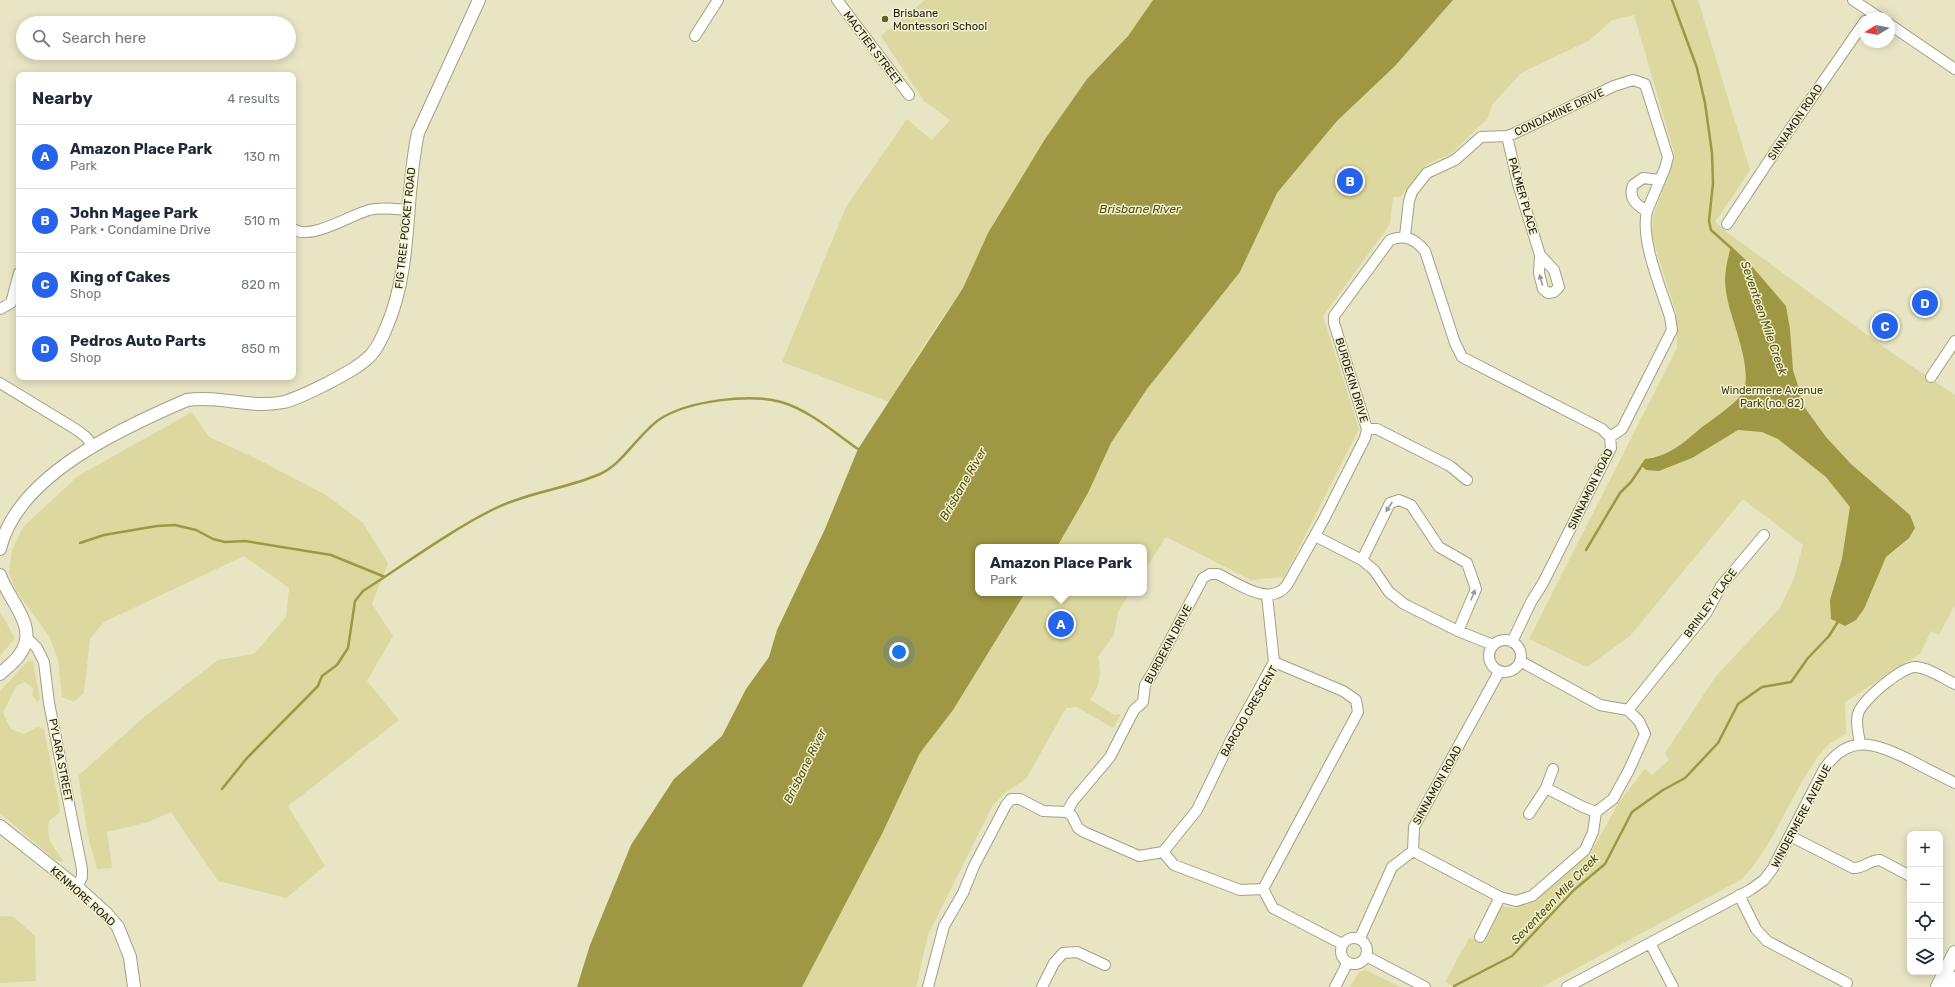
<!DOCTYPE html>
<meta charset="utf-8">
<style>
body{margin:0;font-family:Rubik,sans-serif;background:#f2f2f3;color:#1f2937}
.controls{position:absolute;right:12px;bottom:12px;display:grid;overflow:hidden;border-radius:8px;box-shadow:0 2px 10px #0003}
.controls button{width:36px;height:36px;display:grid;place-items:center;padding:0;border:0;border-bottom:1px solid #e0e1e3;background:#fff;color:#1f2937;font:20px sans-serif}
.compass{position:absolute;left:1859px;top:12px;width:36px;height:36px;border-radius:50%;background:#fff;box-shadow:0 2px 10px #0003;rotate:260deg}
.you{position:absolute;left:899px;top:652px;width:14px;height:14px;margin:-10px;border:3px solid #fff;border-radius:50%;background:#1a73e8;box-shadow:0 0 0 6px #1a73e833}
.badge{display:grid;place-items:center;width:26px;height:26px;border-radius:50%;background:#2563eb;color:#fff;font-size:13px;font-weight:700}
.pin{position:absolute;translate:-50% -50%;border:2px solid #fff;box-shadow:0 1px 4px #0006}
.popup{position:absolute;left:975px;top:544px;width:172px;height:52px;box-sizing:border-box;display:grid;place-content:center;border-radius:8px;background:#fff;filter:drop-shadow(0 1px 3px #0005);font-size:13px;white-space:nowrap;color:#747a83}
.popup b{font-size:15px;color:#1f2937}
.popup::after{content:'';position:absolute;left:50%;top:100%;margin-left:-8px;border:8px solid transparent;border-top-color:#fff}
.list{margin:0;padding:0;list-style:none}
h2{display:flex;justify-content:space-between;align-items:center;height:52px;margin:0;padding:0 16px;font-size:17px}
h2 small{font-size:13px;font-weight:400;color:#747a83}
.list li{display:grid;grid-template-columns:26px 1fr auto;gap:12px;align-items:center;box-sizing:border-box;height:64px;padding:0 16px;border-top:1px solid #e0e1e3}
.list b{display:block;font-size:15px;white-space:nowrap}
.list p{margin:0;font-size:13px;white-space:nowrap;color:#747a83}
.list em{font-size:13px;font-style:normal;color:#747a83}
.icon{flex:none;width:22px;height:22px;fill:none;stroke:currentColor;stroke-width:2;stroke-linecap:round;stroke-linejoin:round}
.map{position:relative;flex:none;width:1955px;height:987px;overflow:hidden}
.search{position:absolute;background:#fff;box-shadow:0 2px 10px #0003;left:16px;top:16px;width:280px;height:44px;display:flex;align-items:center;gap:10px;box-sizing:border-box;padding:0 14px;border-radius:22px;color:#747a83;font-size:15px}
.panel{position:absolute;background:#fff;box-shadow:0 2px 10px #0003;left:16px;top:72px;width:280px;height:308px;border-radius:8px}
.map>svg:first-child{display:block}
.green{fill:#ddd89f}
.water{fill:#9e9743}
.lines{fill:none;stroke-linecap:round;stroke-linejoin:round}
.stream{stroke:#9e9743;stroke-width:2.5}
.minor-casing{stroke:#a3a180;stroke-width:12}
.tertiary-casing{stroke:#a3a180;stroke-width:14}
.secondary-casing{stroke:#a3a180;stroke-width:16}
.minor{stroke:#fff;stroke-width:10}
.tertiary{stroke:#fff;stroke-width:12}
.secondary{stroke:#fff;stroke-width:14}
.oneway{fill:#999993}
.poi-dot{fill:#635f2b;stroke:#f4f2d0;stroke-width:1.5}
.labels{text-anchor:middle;stroke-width:3;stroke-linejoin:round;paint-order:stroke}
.poi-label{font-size:11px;fill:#1d1c0f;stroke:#f4f2d0;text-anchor:start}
.street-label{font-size:11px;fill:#1d1c0f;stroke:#f4f2d0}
.park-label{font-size:11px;fill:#43401b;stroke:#f4f2d0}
.water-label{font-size:12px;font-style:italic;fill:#514c09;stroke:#f4f2d0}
</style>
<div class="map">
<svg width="1955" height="987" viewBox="0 0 1955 987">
<rect width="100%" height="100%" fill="#e7e5c3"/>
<path class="green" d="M925 0H1153L1128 36 1087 79 1045 139 988 233 963 288 927 340 889 402 782 362 846 207 907 119 932 140 950 120 924 101 881 36Z
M1453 0H1698L1750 170 1715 222 1728 233 1892 353 1955 395V605L1939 635 1931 631 1920 654 1845 702 1846 734C1839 738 1831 742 1826 747 1818 755 1812 766 1806 775 1784 811 1771 848 1742 879L1542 987H1455L1445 982 1469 938 1484 943 1501 906 1514 908 1535 901 1592 851 1619 802 1645 769 1652 775 1669 760 1665 753 1716 676 1780 608 1794 578 1803 545 1743 499 1630 636 1587 667 1529 639 1677 348 1676 313 1652 237 1653 216 1674 158V152L1634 15 1612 20 1590 40 1521 73 1492 105 1488 118 1451 154 1427 164 1400 197H1393L1390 224 1323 316 1359 429 1284 577 1251 580 1166 537 1144 571V547H1057L1088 493 1111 443 1147 389 1240 272 1277 193 1337 121 1395 66Z
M192 412 209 437 255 458 326 495 363 523 388 563 372 604 393 636 367 681 399 720 288 806 325 866 286 898 218 881 171 812 148 822 107 832 112 868 97 869 88 835 78 776 144 717 218 660 254 654 286 617 289 588 244 556 104 622 90 639 84 693 74 702 62 697 58 659 49 636 17 592 9 573 12 550 23 527 78 476Z
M1025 593H1130L1118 612 1114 635 1098 657C1102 674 1100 685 1090 700L1115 715 1121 714 1113 728 1077 707 1066 708 1026 779 1006 792 993 805 928 935 916 987H802L882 834 920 753 953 710Z
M0 612 15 638 0 656Z
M33 661 40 699 37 702 32 695 34 689 25 682 16 686 3 713 11 729 24 734 37 727 44 729 60 808 59 813 49 821C47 844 52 843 63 860L61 862 55 860 0 813V691L27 662Z
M0 916 14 917 35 936 36 981 0 983Z
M1366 970 1400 987H1350L1359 972Z"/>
<path class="water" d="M1153 0H1453L1395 66 1337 121 1277 193 1240 272 1147 389 1111 443 1088 493 1057 547H978V593H1025L953 710 920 753 882 834 802 987H577L590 945 631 845 674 779 722 736 746 689 769 657 777 630 825 529 858 449 963 288 988 233 1045 139 1087 79 1128 36Z
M1731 246 1750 264 1786 306 1790 329 1793 370 1805 408 1826 437 1851 464 1910 515 1915 528 1909 538 1886 557 1864 609 1856 620 1845 626 1831 619 1830 600 1842 559 1850 507 1826 477 1778 439 1762 432 1738 430 1692 458 1659 471 1646 470 1641 465 1645 459C1668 457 1685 442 1702 427 1711 421 1737 402 1742 394 1755 371 1731 321 1727 297 1723 278 1726 265 1731 246Z"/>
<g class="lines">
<path class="stream" d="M1672 0 1697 68 1705 103 1712 153 1713 183 1709 221 1711 230 1731 248
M80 543 104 535 157 526 175 525 196 530 213 539 225 542 245 541 331 555 385 577
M1586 550 1620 493 1631 482 1643 464
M222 789 247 758 318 686 322 676 337 665 348 648 355 601 363 591C407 563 448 532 494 509 528 492 566 489 600 474 622 465 639 433 660 419 688 401 749 393 781 402 809 410 835 433 858 449
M1454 986 1512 956 1574 890 1605 864 1632 812 1663 790 1685 778 1718 743 1738 704 1762 687 1791 682 1808 658 1829 636 1839 620"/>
<g class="minor-casing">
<path id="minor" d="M837 0 909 95
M1853 0 1880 18
M1889 24 1955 69
M695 36 718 0
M1507 136 1518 184 1540 255 1539 273 1543 289 1548 293 1554 292 1559 287 1554 270 1540 255
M1647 211C1636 205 1628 198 1633 185L1643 178 1660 180
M1727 224 1786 135 1865 21
M293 229C311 241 350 215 369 210 381 207 395 209 409 210
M1405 236 1409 201 1412 192 1427 173 1455 160 1481 137 1507 136 1513 134 1614 86 1633 80 1645 84 1668 157 1665 168 1647 211C1640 240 1661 288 1670 317L1672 330 1622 429 1610 437 1611 448 1543 583 1531 602 1512 642
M0 309 11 303 19 273
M1931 377 1955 341
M0 383 77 430 86 437 93 446
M1367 429H1377L1450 466 1467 480
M1315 536 1362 560 1374 570 1389 592 1404 604 1458 631 1493 645
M1362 560 1390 503 1399 500 1411 505 1439 547 1467 563 1476 589 1458 631
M1267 595 1274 662
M27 638 37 648 44 662 49 703 82 869V877L77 887
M1489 656a16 16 0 1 1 32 0a16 16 0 1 1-32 0Z
M1628 710 1707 612 1721 586 1764 535
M1860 744C1859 735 1855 723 1858 714 1861 701 1902 666 1916 667 1929 668 1943 678 1955 684
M1546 788 1583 807 1596 812
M1067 812 1073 801 1110 757 1134 710 1143 702 1145 685 1152 674 1203 578 1210 574H1218C1237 583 1270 608 1287 585L1324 519 1365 438 1367 429 1334 323V316L1390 240C1405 234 1415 239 1425 251L1455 343 1462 357 1602 429 1610 437
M1529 814 1546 788 1553 769
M1790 836 1853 868C1863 869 1869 860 1880 860L1910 876
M1413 851 1500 897 1516 901 1532 896 1585 850 1593 832 1596 812 1613 799 1629 770 1645 734 1639 721 1628 710 1600 705 1520 661
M1163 852 1197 810 1231 740 1274 662 1343 691 1356 700 1358 712 1263 889
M1739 895 1756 929 1767 941 1847 983
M1480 937 1500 897
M1341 951a13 13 0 1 1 26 0a13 13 0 1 1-26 0Z
M1360 938 1392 867 1413 851 1414 827 1499 672
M1650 943 1673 987
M1366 956 1425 987
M928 987 944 926 963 893 974 866 1006 805 1011 799H1020L1043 811 1067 812 1072 816 1078 828 1084 832 1139 856 1163 852 1174 865 1240 890 1263 889 1273 908 1342 944
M1042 987 1054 963 1063 953 1077 952 1105 965
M1335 987 1348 962
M1567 987 1750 890 1764 880 1773 868 1824 769C1849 733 1874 743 1908 759 1923 767 1939 775 1955 783"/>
</g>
<g class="tertiary-casing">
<path id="tertiary" d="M0 549C17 475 124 427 187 400 220 395 251 409 284 402 299 398 314 390 328 383 343 375 359 367 371 355 378 347 383 336 387 326 413 265 404 197 418 133L479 0
M0 575C8 600 40 627 20 654 15 662 6 668 0 674
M0 826 77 887 106 913 118 927 130 957 134 987"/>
</g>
<g class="secondary-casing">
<path id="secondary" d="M1938 987 1955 953
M1951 987 1955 979"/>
</g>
<use href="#minor" class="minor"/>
<use href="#tertiary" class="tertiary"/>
<use href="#secondary" class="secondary"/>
</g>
<defs><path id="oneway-solid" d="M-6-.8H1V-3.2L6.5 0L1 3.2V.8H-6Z"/></defs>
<g class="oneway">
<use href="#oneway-solid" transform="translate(1541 280) rotate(-105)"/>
<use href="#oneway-solid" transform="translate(1389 507) rotate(123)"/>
<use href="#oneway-solid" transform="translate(1473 595) rotate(-68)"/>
</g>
<circle class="poi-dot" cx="885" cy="19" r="4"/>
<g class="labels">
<g class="poi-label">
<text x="893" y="17">Brisbane<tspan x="893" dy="13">Montessori School</tspan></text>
</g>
<g class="street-label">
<text transform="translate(873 48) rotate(53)" y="4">MACTIER STREET</text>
<text transform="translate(1559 112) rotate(-25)" y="4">CONDAMINE DRIVE</text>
<text transform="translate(1795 122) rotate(-56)" y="4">SINNAMON ROAD</text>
<text transform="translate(1523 196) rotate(74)" y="4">PALMER PLACE</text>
<text transform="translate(405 228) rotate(-84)" y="4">FIG TREE POCKET ROAD</text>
<text transform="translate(1352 380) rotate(73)" y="4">BURDEKIN DRIVE</text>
<text transform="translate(1590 489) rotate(-64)" y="4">SINNAMON ROAD</text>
<text transform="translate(1710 603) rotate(-54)" y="4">BRINLEY PLACE</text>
<text transform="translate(1168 644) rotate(-62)" y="4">BURDEKIN DRIVE</text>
<text transform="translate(1249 711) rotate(-60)" y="4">BARCOO CRESCENT</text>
<text transform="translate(61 760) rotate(79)" y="4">PYLARA STREET</text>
<text transform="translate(1437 785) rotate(-61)" y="4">SINNAMON ROAD</text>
<text transform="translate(1801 816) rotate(-62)" y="4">WINDERMERE AVENUE</text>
<text transform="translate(83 896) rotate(42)" y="4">KENMORE ROAD</text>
</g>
<g class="park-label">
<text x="1772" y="394">Windermere Avenue<tspan x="1772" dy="13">Park (no. 82)</tspan></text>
</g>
<g class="water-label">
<text x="1140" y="213">Brisbane River</text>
<text transform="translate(1764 318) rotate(71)" y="4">Seventeen Mile Creek</text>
<text transform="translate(963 484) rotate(-60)" y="4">Brisbane River</text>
<text transform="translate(805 766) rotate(-64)" y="4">Brisbane River</text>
<text transform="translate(1555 899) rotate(-46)" y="4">Seventeen Mile Creek</text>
</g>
</g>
</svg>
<div class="controls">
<button>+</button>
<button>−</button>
<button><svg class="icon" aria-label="locate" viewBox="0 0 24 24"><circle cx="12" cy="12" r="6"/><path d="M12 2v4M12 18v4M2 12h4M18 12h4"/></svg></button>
<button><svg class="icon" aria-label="layers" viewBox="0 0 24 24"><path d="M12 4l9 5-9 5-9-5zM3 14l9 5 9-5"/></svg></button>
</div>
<svg class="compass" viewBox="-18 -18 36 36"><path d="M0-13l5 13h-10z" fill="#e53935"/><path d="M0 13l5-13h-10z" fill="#747a83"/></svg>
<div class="you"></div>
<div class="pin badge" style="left:1061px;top:624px">A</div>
<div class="popup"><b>Amazon Place Park</b>Park</div>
<div class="pin badge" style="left:1350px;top:181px">B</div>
<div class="pin badge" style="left:1885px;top:326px">C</div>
<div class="pin badge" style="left:1925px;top:303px">D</div>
<div class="search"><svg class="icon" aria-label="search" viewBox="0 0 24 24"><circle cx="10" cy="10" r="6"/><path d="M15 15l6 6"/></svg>Search here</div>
<section class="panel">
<h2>Nearby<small>4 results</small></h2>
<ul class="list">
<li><span class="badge">A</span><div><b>Amazon Place Park</b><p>Park</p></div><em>130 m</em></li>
<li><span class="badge">B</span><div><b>John Magee Park</b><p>Park · Condamine Drive</p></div><em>510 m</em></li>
<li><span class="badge">C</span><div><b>King of Cakes</b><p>Shop</p></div><em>820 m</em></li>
<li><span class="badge">D</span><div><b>Pedros Auto Parts</b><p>Shop</p></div><em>850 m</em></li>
</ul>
</section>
</div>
